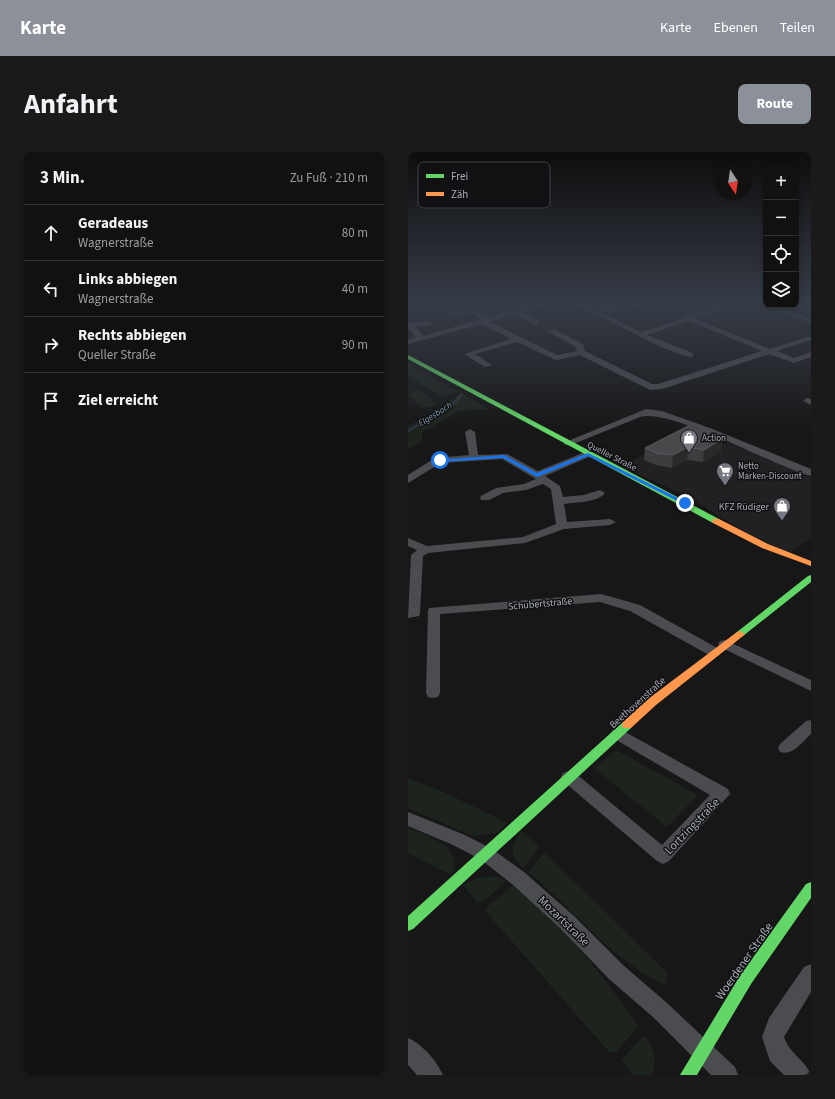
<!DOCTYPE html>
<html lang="de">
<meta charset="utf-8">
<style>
body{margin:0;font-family:"Source Sans 3",sans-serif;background:#1a1a1a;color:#f1f3f6}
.controls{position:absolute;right:12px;top:12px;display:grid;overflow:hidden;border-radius:8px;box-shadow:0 2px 6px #0003}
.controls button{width:36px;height:36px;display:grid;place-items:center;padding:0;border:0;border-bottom:1px solid #303131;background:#111;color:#f1f3f6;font:20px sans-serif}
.compass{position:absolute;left:307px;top:12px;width:36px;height:36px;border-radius:50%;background:#111;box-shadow:0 2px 6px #0003;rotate:167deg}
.stop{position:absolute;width:12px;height:12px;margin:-9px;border:3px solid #1a73e8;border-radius:50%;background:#fff}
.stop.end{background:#1a73e8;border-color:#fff;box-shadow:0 1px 4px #0008}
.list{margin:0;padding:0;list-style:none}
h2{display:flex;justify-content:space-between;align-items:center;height:52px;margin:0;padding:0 16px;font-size:17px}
h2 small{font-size:13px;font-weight:400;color:#9c9d9f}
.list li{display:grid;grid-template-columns:26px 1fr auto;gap:12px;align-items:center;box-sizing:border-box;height:56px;padding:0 16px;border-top:1px solid #303131}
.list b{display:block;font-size:15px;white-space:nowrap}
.list p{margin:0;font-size:13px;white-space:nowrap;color:#9c9d9f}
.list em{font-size:13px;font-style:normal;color:#9c9d9f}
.icon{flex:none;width:22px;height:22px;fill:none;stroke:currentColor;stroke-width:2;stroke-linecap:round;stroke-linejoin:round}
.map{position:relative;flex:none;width:403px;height:923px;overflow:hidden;border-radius:8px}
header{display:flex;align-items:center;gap:24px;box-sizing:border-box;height:56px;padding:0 20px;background:#8c9099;color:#fff}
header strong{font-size:19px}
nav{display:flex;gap:22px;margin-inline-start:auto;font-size:14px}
.intro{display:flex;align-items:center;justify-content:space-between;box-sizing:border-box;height:96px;padding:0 24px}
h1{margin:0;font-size:28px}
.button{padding:10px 18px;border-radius:8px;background:#8c9099;color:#fff;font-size:14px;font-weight:700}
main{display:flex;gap:24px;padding:0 24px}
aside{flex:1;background:#111;border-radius:8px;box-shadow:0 2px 6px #0003}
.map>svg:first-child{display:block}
.built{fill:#212123}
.green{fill:#1d241e}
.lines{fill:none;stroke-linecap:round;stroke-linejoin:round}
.stream-far1{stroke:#2a3239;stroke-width:2.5}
.stream{stroke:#2a3239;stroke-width:3}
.street{fill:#4b4c50;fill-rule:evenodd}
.fast{fill:#63d668;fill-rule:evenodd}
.slow{fill:#ff974d;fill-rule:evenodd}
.wall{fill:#3d3d3f}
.shaded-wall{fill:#29292a}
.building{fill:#49494c;stroke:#58595d}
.route{fill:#1a73e8}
.labels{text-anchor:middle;stroke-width:3;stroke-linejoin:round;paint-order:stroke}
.far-water-label{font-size:9px;font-style:italic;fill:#7f9bb3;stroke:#111113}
.far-poi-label{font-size:9px;fill:#a8adb8;stroke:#111113;text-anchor:start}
.far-street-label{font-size:9px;fill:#a8adb8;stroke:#111113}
.poi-label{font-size:10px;fill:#a8adb8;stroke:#111113;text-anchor:end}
.street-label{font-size:10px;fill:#a8adb8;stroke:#111113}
.near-street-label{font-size:12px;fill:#a8adb8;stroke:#111113}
.key{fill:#111113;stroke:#3e4045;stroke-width:1}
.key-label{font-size:11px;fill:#a8adb8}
</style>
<header>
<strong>Karte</strong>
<nav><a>Karte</a><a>Ebenen</a><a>Teilen</a></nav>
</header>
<div class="intro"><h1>Anfahrt</h1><a class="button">Route</a></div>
<main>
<aside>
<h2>3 Min.<small>Zu Fuß · 210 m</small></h2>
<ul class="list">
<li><svg class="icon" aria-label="ahead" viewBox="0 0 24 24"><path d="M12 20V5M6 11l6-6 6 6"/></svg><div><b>Geradeaus</b><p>Wagnerstraße</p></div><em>80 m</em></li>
<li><svg class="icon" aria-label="left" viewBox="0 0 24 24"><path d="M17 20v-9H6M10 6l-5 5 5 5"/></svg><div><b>Links abbiegen</b><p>Wagnerstraße</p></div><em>40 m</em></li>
<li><svg class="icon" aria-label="right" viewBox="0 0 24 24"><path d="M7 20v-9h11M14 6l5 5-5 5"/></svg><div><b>Rechts abbiegen</b><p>Queller Straße</p></div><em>90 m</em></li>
<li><svg class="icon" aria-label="arrive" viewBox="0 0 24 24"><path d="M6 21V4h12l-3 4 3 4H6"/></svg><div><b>Ziel erreicht</b></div></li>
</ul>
</aside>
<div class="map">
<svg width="403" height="923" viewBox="0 0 403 923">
<rect width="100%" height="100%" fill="#171717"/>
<path class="built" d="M287 277 403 325V386L382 401 337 380 284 347 213 314Z"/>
<path class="green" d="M0 212 51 240 32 244 0 224Z
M11 238 22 245 29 253 13 256 0 242Z
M54 241 81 257 51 259 14 281V289L0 298V273L11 269Z
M208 598 290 643 259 675 186 616Z
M0 626 29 637 100 671 88 681 65 684 0 656Z
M0 676C20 684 58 695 43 723L0 701Z
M113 679 130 692 131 696 115 716C101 701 102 695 113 679Z
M137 700 260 822 257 833C203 808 166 757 120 720Z
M80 724 93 726 98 729 75 750H69L55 733 68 727Z
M105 733C118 745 132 755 144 768 177 800 204 837 231 874L208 900 202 901 78 760 79 755Z
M236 883C246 895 250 909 244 923H225L214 908Z"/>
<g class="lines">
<path class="stream-far1" d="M0 151 4 150"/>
<path class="stream" d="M0 279 47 250 53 243"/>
<path class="street" d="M134 150H170L188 158 235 150H254L194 161 233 180 274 167V164L313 155 315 156V158L285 166 362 197 403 184V188L369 199 386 206 403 200V205L386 211 361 202 254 237 242 238 172 203 148 208 109 190 67 202 84 213 77 215 56 202 103 187 74 172 0 192V188L8 185 0 176V169L4 171 23 169V173L8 175 15 184 74 167 62 161 47 164 41 161V159L48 160 63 157 81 165ZM156 152C200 161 238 194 282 205H285V201L239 183 281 169 354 199 250 232H244L177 199 175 192 146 177 139 179 168 195 169 199 149 203 82 170 106 162 128 173H131V169L113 160 136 154Z
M358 151V153H365L403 167V171L357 154 356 153Z
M399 246 403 247V253L395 249Z
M238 257 254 259 302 276 403 317V324C367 315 262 255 232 265L163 293H157L155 291Z
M62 277 67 280 70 303 99 302 130 319 177 300H183L185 302 183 304 137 324 152 334 155 345 176 343 192 338 197 341C189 351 168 350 156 352L159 370 202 367 208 370 202 373 156 377 117 391 20 401 15 404 12 461 11 464 0 466 3 403 9 398 0 394V386L19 394 115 385 148 372 143 337 135 332 118 338 95 341 81 348H73L72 346 73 344 88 336 116 332 128 327 94 307 33 311 0 331V323L27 306 61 303 57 280Z
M193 442 232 453 311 497 313 500 311 503H301L222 459 192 450 32 462V541L30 545 25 546 20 545 18 541 20 459 21 456Z
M317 488 403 528V539L312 495 310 492 312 489Z
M403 568V582C394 590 385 604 372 600L370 596 372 592 398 569Z
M210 576 320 637 322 642 261 709 255 712 249 709 155 629 153 625 155 621 161 619 167 621 254 693 302 643 205 586 202 582 205 578Z
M0 660 57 683 84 697 116 720 166 764 215 813 259 851 327 915 330 923H303L245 865 201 827 152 776 104 732 72 707 45 693 0 674Z
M403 812V840L376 885C381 901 397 908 403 923H376L362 909 354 885 361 866 396 815Z
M0 886C14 892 29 909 35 923H9L0 913Z"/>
<path class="fast" d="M0 203 311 367 312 369 311 371H305L0 207Z
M403 423V430L335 484H329L327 482 329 480 400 424Z
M219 569 223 570 224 573 223 576 5 777 0 779V764L215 570Z
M403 730V746L343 832 289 923H272L333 822 398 732Z"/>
<path class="slow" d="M305 367H311L360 392 403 409V414L354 396 305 371 304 369Z
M332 479 337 482 335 484 248 553 223 576H215L214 573 215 570 240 547 329 480Z"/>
</g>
<path class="wall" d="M314 287 313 299 295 310 279 308 264 316 248 313 236 308 237 296Z"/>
<path class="shaded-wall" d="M314 287 313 299 295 310 296 298Z
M280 295 279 308 264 316 265 303Z"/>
<path class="building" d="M280 274 314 287 296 298 280 295 265 303 248 301 237 296Z"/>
<linearGradient id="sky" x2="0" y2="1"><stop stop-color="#0d0d0d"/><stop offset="0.54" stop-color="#363c47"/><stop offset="1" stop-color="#363c47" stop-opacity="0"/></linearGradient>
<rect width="403" height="280" fill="url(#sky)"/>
<path class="route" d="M180 301 280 351 275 352 180 304 129 325 95 306 32 310 29 308 96 303 129 321Z"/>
<defs>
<g id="shop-pin" transform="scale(0.9)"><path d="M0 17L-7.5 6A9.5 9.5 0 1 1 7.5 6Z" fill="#757880" stroke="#111113"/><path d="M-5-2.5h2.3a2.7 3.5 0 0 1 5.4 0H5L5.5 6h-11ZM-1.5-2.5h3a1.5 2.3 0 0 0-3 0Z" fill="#fff"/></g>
<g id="supermarket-pin" transform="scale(0.9)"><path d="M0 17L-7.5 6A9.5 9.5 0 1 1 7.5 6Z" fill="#757880" stroke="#111113"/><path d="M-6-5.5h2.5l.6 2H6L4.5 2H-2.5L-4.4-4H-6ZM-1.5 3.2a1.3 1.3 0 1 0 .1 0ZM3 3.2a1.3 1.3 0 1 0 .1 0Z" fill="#fff"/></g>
</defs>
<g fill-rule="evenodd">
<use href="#shop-pin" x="281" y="286"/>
<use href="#supermarket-pin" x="317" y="319"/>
<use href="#shop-pin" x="374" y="354"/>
</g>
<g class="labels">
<g class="far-water-label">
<text transform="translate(27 262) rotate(-32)" y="3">Elgesbach</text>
</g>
<g class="far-poi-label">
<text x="294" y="289">Action</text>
<text x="330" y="317">Netto<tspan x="330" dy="10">Marken-Discount</tspan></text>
</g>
<g class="far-street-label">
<text transform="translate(204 304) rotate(27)" y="3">Queller Straße</text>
</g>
<g class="poi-label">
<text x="361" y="358">KFZ Rüdiger</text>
</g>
<g class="street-label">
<text transform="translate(132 451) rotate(-5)" y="4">Schubertstraße</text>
<text transform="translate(229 550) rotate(-42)" y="4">Beethovenstraße</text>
</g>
<g class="near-street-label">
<text transform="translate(284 674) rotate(-46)" y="4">Lortzingstraße</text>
<text transform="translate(156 769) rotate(44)" y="4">Mozartstraße</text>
<text transform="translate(336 809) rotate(-55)" y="4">Woerdener Straße</text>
</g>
</g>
<rect x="10" y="10" width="132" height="46" rx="6" class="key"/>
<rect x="18" y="22" width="18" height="4" fill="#63d668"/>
<rect x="18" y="40" width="18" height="4" fill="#ff974d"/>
<g class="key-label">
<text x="43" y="28">Frei</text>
<text x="43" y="46">Zäh</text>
</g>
</svg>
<div class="controls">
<button>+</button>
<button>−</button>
<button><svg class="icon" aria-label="locate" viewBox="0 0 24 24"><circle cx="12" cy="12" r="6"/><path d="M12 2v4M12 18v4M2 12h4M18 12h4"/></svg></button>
<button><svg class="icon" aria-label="layers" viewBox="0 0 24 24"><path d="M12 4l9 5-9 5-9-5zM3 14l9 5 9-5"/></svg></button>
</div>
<svg class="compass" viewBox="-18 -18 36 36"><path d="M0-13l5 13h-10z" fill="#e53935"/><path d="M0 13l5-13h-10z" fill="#9c9d9f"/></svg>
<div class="stop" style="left:32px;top:308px"></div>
<div class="stop end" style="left:277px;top:351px"></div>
</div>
</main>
